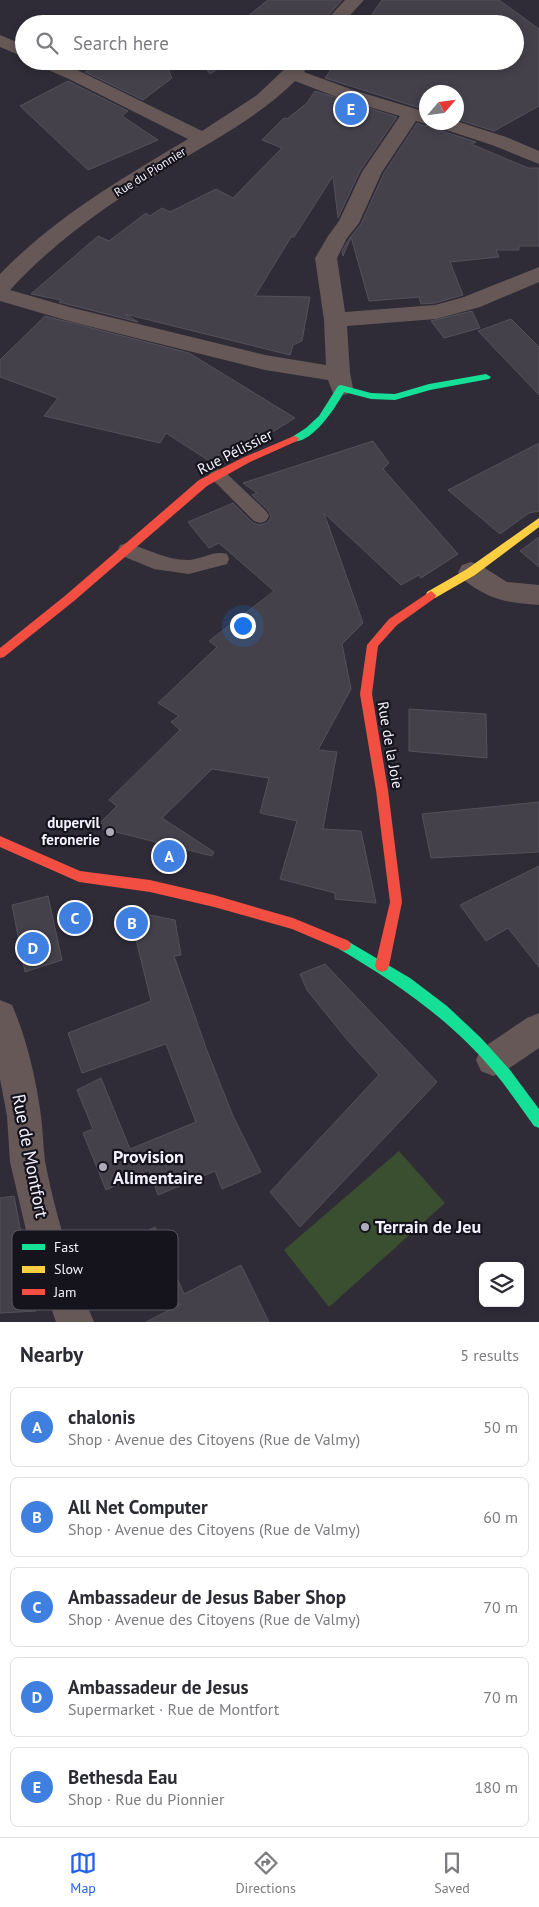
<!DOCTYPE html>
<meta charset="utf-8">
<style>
body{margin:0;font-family:"PT Sans",sans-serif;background:#f2f2f3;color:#2b2b33}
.controls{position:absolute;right:15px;bottom:15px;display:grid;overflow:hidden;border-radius:8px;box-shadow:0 2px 8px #0003}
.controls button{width:45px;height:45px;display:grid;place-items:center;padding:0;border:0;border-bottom:1px solid #e1e1e2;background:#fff;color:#2b2b33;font:25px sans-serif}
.compass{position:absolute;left:419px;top:85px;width:45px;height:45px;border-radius:50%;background:#fff;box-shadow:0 2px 8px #0003;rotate:62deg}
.you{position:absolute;left:242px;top:625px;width:18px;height:18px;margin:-12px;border:4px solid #fff;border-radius:50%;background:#1a73e8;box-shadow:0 0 0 8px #1a73e833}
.badge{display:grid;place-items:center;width:32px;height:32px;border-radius:50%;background:#2563eb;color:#fff;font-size:16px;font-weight:700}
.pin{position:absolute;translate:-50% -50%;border:2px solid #fff;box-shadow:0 1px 5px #0006}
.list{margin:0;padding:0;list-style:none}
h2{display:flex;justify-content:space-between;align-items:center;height:65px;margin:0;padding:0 20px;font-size:21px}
h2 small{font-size:16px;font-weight:400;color:#7c7c81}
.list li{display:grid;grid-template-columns:32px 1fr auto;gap:15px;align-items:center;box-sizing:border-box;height:80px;margin:0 10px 10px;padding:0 10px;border:1px solid #e1e1e2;border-radius:8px}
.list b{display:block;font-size:19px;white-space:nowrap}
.list p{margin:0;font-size:16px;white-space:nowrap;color:#7c7c81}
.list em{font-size:16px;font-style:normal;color:#7c7c81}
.icon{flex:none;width:28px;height:28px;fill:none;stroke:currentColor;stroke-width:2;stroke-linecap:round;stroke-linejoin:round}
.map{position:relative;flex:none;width:539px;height:1322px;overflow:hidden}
.search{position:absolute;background:#fff;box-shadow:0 2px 8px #0003;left:15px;right:15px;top:15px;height:55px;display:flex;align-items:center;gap:12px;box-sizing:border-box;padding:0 18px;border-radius:28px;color:#7c7c81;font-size:19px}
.sheet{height:515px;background:#fff}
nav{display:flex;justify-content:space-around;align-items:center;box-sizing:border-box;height:70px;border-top:1px solid #e1e1e2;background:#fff;font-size:14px;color:#7c7c81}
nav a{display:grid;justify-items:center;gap:2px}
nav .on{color:#2563eb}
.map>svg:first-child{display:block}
.green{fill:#3a4f2f}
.building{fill:#44414b;stroke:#54515c}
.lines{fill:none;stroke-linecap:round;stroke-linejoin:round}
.lane{fill:#655857;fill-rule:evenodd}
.street{fill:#655857;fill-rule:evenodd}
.fast{fill:#16e098;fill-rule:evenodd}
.slow{fill:#ffcf43;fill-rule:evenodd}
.jam{fill:#f24e42;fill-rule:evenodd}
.poi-dot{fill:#afacb9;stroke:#15131c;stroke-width:2}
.labels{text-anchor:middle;stroke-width:4.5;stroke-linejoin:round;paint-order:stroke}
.far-street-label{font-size:12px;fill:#f4f1fe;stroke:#15131c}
.street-label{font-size:15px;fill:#f4f1fe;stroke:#15131c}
.poi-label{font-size:15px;font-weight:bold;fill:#f4f1fe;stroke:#15131c;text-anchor:end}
.near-street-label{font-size:18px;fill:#f4f1fe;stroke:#15131c}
.near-poi-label{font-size:18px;font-weight:bold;fill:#f4f1fe;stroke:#15131c;text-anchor:start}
.key{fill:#15131c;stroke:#585660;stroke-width:1}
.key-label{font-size:14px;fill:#f4f1fe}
</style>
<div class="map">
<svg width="539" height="1322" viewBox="0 0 539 1322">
<rect width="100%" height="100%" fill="#2f2c38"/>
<path class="green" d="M399 1151 445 1203 329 1307 284 1250Z"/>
<path class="building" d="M268 0H342L321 24H300L294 18 285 24H238Z
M382 0H499L539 29V106L494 131 456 119V92H426V110L325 78 337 61H515V24H365Z
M105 61H165L172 78 143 100 85 72Z
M201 61H229L210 74Z
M68 81 128 111 122 116 158 140 88 170 20 106Z
M315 91 397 117 360 171 338 218 333 176 294 237H291L255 296 310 297 302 341 293 345 290 355 125 314 138 322 59 302 61 300 31 294 98 236 109 241 146 213 150 216 162 208 170 212 216 189 233 198 282 148 262 140 284 118 287 119 307 103Z
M417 123 425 126 431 124 433 128 476 142 471 144 528 168H539V246H519V250H496L499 257 450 262 463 295 435 303 421 304 419 297 369 301 351 237 343 256 342 251 349 239 361 224 384 173Z
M472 311 480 328 444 338 431 321Z
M45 316 189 353 295 418 245 449 214 464 166 433 160 443 44 416 58 398 0 377V360Z
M511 319 539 347V395L478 331Z
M373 441 389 463 383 469 458 554 421 578 419 575 401 585 324 513 363 623 342 644 351 689 318 750 337 752 323 829 361 831 376 903 335 899V893L280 879 297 821 260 813 269 778 212 769 162 818 214 852 212 856 96 827 117 806 109 800 180 730 171 722 179 716 158 703 217 647 209 641 274 591 219 543 209 548 188 522 233 503 253 523 259 525 267 523 271 517 268 510 252 495 257 493 243 483Z
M539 443V511L529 513 500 534 448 490Z
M539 537V567L520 551Z
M409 709 486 714 487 758 409 751Z
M539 802V852L431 858 422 814Z
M539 866V967L508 928 486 941 460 905Z
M48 896 62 960 25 972 12 905Z
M129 911 175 920 181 955 174 956 206 1048 233 1116 261 1172 222 1189 215 1171 158 1195 149 1170 106 1190 83 1133 93 1129 77 1090 101 1078 130 1149 196 1122 166 1044 82 1073 68 1033 151 1001Z
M325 964 437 1082 300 1227 270 1192 379 1075 349 1042 307 990 300 974Z
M14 1196 36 1311 0 1313V1198Z
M155 1227 184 1294 241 1265 269 1322H146L181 1304 138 1306 113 1248Z"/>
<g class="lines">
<path class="lane" d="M218 469 224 471 266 511 269 516 266 521 260 523 254 521 212 479 209 475 212 471Z
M127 543C148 549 166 560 188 560 201 560 213 550 227 554L229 559 227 564 189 574 154 569 120 555 118 550 120 545Z"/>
<path class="street" d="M345 0H364L342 24H323Z
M0 35 24 45V57L0 47Z
M34 61H59L202 131 257 95 293 61H312L304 72 353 90 426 112V122H431L426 124 416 121 382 172 359 223 347 238 337 258 345 312 435 305 464 297 539 267V282L480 307 436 319 347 326 350 373 353 388 349 393 341 396 333 393 328 380 265 370 72 322 0 301V274C54 218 121 179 188 139L69 79 37 65ZM295 81 339 98 400 116 362 172 339 221 328 236 315 258 324 320 326 365 265 355 73 308 10 290C56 240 111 202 169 167 212 141 259 117 295 81Z
M456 121 506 137 539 151V164L492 145 434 126 432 122H456Z
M471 562 480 565 507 582 539 585V605C511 602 500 603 475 588 468 583 462 580 458 572L462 565Z
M0 1000 12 1005C27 1039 36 1079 41 1116 43 1131 43 1146 45 1161 56 1217 72 1270 94 1322H56L29 1243 10 1162 7 1116 0 1079Z
M539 1013V1048L505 1071 493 1076 481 1071 476 1060 481 1049 527 1018Z"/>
<path class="fast" d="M486 374 491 377 489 379 430 390 395 400 371 399 344 392C336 407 311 446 291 441L289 439 306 428 319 416 338 386 341 385 371 393 395 394 429 384Z
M344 939 410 978 447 1006 481 1038 510 1070 539 1109V1128L534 1126C521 1108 509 1090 495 1073 452 1021 397 983 339 949L337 945 339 941Z"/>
<path class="slow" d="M539 518V527L475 575 435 598H427L426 595 427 592 467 569Z"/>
<path class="jam" d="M294 436 297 437 299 439 297 441 250 462 207 486 74 601 4 657 0 658V648L66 595 199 480 242 458Z
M431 591 436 595 435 598 397 625 378 646 372 694 388 790 402 902 389 966 387 970 382 972 377 970 375 966 390 902 376 790 360 694 367 645 389 619Z
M0 836 80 871 150 880 214 895 293 918 349 941 351 945 349 949 344 951 292 929 214 907 150 892 79 882 0 847Z"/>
</g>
<g class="poi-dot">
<circle cx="110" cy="832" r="5"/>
<circle cx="103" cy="1167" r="5"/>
<circle cx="365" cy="1227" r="5"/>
</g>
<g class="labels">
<g class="far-street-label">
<text transform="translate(150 172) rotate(-32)" y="4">Rue du Pionnier</text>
</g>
<g class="street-label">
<text transform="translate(235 452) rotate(-27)" y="5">Rue Pélissier</text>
<text transform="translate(390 745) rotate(80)" y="5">Rue de la Joie</text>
</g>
<g class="poi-label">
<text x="100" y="828">dupervil<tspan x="100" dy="17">feronerie</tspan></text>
</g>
<g class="near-street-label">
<text transform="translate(30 1156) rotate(79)" y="6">Rue de Montfort</text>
</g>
<g class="near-poi-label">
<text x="113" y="1163">Provision<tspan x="113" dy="21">Alimentaire</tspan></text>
<text x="375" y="1233">Terrain de Jeu</text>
</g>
</g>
<rect x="12" y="1230" width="166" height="80" rx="8" class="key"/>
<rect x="22" y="1244" width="23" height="6" fill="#16e098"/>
<rect x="22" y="1266" width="23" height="7" fill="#ffcf43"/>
<rect x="22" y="1289" width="23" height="6" fill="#f24e42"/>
<g class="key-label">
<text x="54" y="1252">Fast</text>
<text x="54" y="1274">Slow</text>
<text x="54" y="1297">Jam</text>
</g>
</svg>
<div class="controls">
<button><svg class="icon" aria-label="layers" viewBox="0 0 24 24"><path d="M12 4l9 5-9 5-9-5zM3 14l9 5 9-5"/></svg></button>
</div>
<svg class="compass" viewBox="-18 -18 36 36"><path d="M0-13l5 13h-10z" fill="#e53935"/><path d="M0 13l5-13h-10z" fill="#7c7c81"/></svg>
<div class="you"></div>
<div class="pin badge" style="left:169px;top:856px;background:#3f7fe0">A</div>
<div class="pin badge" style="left:132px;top:923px;background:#3f7fe0">B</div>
<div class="pin badge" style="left:75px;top:918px;background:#3f7fe0">C</div>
<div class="pin badge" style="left:33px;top:948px;background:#3f7fe0">D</div>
<div class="pin badge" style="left:351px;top:109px;background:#3f7fe0">E</div>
<div class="search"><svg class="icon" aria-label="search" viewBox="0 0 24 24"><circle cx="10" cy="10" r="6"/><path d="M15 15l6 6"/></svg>Search here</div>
</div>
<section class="sheet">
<h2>Nearby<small>5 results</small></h2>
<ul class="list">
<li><span class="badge" style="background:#3f7fe0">A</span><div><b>chalonis</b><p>Shop · Avenue des Citoyens (Rue de Valmy)</p></div><em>50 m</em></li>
<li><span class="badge" style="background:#3f7fe0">B</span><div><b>All Net Computer</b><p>Shop · Avenue des Citoyens (Rue de Valmy)</p></div><em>60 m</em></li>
<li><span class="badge" style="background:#3f7fe0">C</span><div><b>Ambassadeur de Jesus Baber Shop</b><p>Shop · Avenue des Citoyens (Rue de Valmy)</p></div><em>70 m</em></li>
<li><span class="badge" style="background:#3f7fe0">D</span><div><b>Ambassadeur de Jesus</b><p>Supermarket · Rue de Montfort</p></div><em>70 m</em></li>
<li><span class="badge" style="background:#3f7fe0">E</span><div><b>Bethesda Eau</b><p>Shop · Rue du Pionnier</p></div><em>180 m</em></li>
</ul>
</section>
<nav>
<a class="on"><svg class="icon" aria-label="map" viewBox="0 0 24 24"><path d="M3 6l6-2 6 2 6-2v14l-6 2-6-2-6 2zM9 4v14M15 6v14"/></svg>Map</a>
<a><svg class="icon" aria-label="directions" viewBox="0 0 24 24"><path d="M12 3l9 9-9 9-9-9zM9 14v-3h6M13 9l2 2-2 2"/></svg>Directions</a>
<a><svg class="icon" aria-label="saved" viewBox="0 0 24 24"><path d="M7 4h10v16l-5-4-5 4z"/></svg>Saved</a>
</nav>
